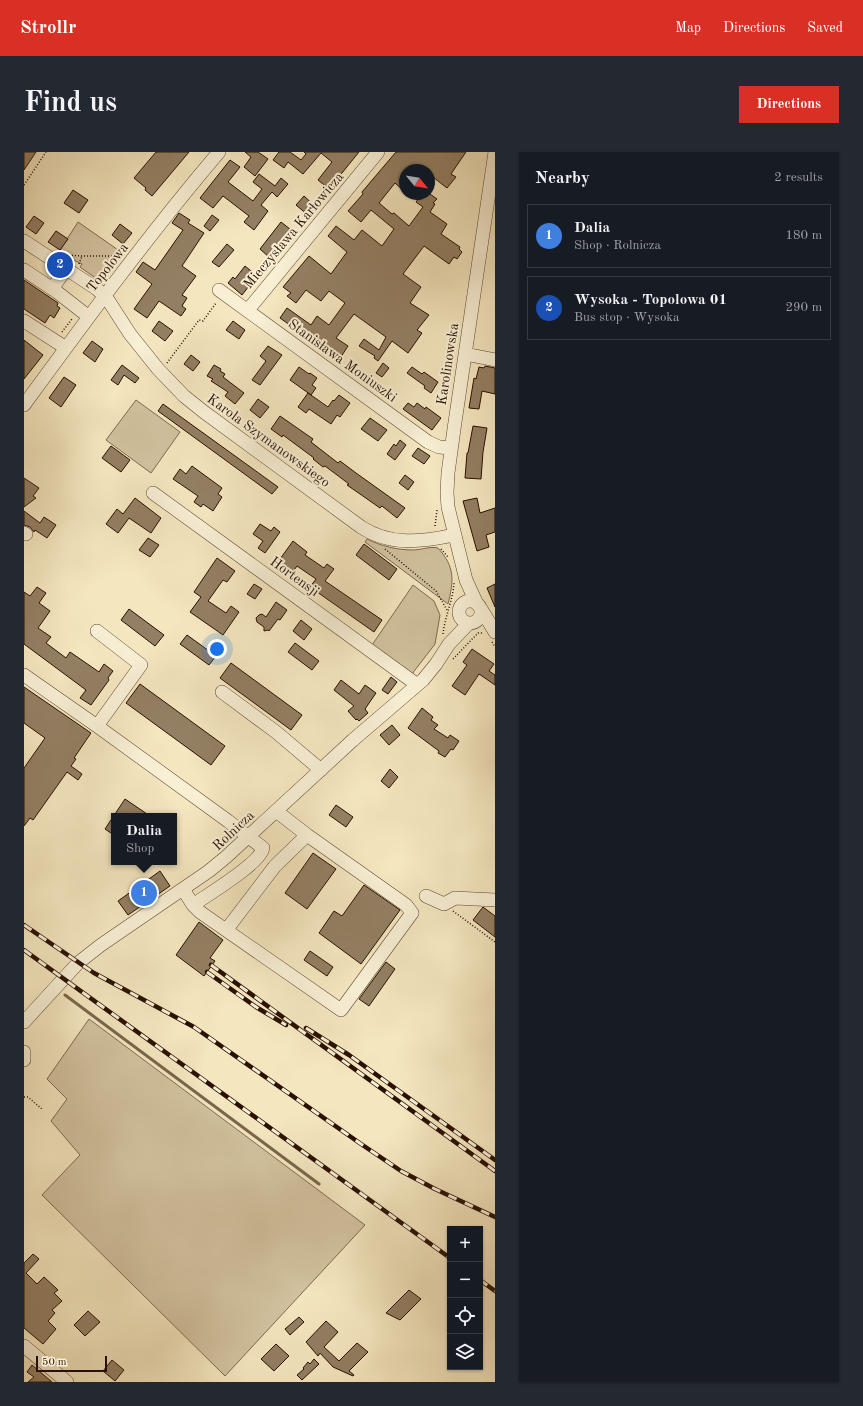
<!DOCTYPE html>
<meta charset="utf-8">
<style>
body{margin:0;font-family:"Old Standard TT",serif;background:#242831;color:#f1f3f6}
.controls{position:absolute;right:12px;bottom:12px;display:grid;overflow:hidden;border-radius:0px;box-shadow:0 1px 3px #0004}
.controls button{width:36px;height:36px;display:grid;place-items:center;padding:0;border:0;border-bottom:1px solid #363941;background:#171b24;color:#f1f3f6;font:20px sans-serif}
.compass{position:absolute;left:375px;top:12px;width:36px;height:36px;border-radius:50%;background:#171b24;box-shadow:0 1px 3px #0004;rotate:120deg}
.scale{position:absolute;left:12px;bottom:10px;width:71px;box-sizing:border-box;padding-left:4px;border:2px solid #2a1000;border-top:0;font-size:11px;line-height:14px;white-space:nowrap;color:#2a1000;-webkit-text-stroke:3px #f8efd5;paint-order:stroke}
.you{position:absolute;left:193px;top:497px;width:14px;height:14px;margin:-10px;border:3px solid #fff;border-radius:50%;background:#1a73e8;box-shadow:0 0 0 6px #1a73e833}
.badge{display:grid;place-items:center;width:26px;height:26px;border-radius:50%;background:#d93025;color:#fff;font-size:13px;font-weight:700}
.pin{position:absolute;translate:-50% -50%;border:2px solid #fff;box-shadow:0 1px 4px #0006}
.popup{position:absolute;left:87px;top:661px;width:66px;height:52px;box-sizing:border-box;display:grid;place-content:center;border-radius:0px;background:#171b24;filter:drop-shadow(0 1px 3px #0005);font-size:13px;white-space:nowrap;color:#9ea1a6}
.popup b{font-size:15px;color:#f1f3f6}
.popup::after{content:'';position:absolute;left:50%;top:100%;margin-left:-8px;border:8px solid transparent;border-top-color:#171b24}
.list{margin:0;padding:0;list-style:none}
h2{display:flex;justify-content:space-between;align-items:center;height:52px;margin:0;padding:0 16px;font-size:17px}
h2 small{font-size:13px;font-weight:400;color:#9ea1a6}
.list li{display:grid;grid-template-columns:26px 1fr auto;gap:12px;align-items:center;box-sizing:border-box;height:64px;margin:0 8px 8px;padding:0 8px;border:1px solid #363941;border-radius:0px}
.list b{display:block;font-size:15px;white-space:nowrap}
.list p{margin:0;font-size:13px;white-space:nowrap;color:#9ea1a6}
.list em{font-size:13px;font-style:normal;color:#9ea1a6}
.icon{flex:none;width:22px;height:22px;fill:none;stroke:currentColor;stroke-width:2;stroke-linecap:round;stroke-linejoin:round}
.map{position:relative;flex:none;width:471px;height:1230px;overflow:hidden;border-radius:0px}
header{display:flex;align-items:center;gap:24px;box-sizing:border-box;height:56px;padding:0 20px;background:#d93025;color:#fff}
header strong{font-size:19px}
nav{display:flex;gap:22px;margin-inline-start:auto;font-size:14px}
.intro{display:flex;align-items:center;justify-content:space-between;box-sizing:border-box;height:96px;padding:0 24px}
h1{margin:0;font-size:28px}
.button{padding:10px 18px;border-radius:0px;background:#d93025;color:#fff;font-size:14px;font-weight:700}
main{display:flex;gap:24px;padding:0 24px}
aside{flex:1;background:#171b24;border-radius:0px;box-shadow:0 1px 3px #0004}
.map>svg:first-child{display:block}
.green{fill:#d2c29f;stroke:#7e6950}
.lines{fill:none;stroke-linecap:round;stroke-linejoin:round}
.stream{stroke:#7a654c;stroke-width:3}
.building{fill:#937f63;stroke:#2a1000}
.minor-casing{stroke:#5c4630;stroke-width:14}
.path{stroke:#2a1000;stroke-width:1.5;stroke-dasharray:1 2;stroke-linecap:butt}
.minor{stroke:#f8efd5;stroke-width:13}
.rail-casing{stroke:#2a1000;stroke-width:4.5}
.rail{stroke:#f8efd5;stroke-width:3;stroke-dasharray:9;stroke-linecap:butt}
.labels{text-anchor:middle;stroke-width:4;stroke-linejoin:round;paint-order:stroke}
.street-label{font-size:14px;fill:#2a1000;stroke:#f8efd5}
</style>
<header>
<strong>Strollr</strong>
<nav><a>Map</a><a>Directions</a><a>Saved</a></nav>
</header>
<div class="intro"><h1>Find us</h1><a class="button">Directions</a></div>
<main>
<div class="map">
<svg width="471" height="1230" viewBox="0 0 471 1230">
<rect width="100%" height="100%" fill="#f4e6bf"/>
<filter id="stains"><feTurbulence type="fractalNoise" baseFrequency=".005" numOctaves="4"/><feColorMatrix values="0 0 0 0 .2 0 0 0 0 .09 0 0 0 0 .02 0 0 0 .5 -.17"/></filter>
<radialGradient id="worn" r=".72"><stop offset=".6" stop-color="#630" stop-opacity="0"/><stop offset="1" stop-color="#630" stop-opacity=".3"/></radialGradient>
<path class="green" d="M54 70 97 100 76 125 73 127 56 115 58 112 37 102 36 98Z
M112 248 156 280 127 321 82 288Z
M343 387C357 394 373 398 389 398 397 398 406 394 414 396 431 415 430 428 424 452L341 390Z
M389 433 410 449 416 463 411 492 388 522 348 493Z
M65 867 341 1073 201 1224 18 1043 56 1003 27 969 43 947 23 927Z"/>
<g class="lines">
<path class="stream" d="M41 843 295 1032"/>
</g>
<path class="building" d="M0 0H12L0 18Z
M132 0H165L128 44 121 38 122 36 110 26Z
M221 0H234L244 7 231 24 220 15 227 5Z
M255 0H266L277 8 282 2 280 0H335L305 37 294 28 308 10 297 1 279 22 264 10 260 16 249 8Z
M372 0H442L427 22 432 25 423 36 405 22V18H381V40L371 31 355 51 368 62 370 61 385 74 399 55 392 50 398 42H406L413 47 409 51 411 52 406 60 423 72 417 82 436 95 435 97 438 100 433 107 430 105 425 112 400 94 379 122 397 135 386 151 405 163 393 178 398 181 384 201 368 189 354 209 350 206 351 204 335 194 340 187 355 198 362 185 330 162 312 186 324 194 315 208 256 166 263 156 287 173 293 164 305 173 321 151 305 139 297 149 282 138 272 151 263 144 267 141 259 135 285 104 307 122 323 100 304 84 312 74 330 88 338 78 358 94 370 77 347 58 337 70 324 59 339 42 338 40Z
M206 8 216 15 204 30 229 49 238 37 229 30 235 22 251 34 257 26 264 32 253 45 248 40 237 53 244 59 230 78 220 70 225 64 199 44 189 56 176 46Z
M49 38 64 48 55 61 40 51Z
M280 44 292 55 285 64 272 53Z
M155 61 166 68 164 71 180 81 158 114 172 124 158 143 163 146 158 154 162 157 157 164 135 149 123 166 110 157 128 132 112 120 119 110 131 118 159 78 148 71Z
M188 63 195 68 186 79 180 74Z
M10 64 20 71 12 82 2 75Z
M257 70 271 81 251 106 248 104 246 106 236 97Z
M96 72 108 81 99 92 88 83Z
M32 79 44 87 36 98 24 90Z
M203 92 210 98 195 115 188 110Z
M221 114 233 124 218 143 204 131 209 125 211 127Z
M0 128 34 151 33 154 36 156 30 166 26 163 21 171 0 157Z
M135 169 149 179 141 189 128 179Z
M209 169 221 178 215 187 202 178Z
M0 188 19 203 0 227Z
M68 189 79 197 71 210 59 201Z
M244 194 258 203 236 233 228 228 242 209 236 204Z
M167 203 176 210 169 219 160 212Z
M359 211 365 216 358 225 352 221Z
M98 213 115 226 111 231 100 223 94 233 87 228Z
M190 213 197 217 196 219 201 222 199 225 220 241 211 252 201 244 204 240 187 229 189 227 183 224Z
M461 214 471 216V242L458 239 455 257 445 256 450 226 452 227 455 215 460 216Z
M275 215 285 222 286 221 293 226 288 233 292 236 287 243 266 228Z
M388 215 398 222 400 220 414 230 407 241 400 236 401 234 383 221Z
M40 225 52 233 37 255 25 246Z
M284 241 304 255 309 248 310 249 315 243 326 251 316 265 313 263 307 272 285 257 282 261 274 255Z
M234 247 245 255 236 266 226 258Z
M384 251 390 255 393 251 401 257 402 255 417 266 408 278 379 257Z
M139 252 254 335 248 342 134 259Z
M256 264 289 287 287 290 314 311 316 309 332 321 381 356 373 366 358 354 356 356 336 342 323 333 325 332 301 314 299 315 289 307 290 306 259 283 258 285 247 277Z
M346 266 363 278 354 289 337 277Z
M449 274 463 276 459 300 457 327 441 326 443 301H444Z
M376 288 382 293 371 308 363 302 370 292 372 294Z
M87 294 106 308 97 320 78 306Z
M394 296 406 304 400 312 388 304Z
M168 314 198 336 194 342 198 345 189 359 179 352 177 355 170 350 174 344 149 327 156 317 162 322Z
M381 323 390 330 384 338 375 331Z
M0 326 15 336 9 344 12 346 0 355Z
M111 346 137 366 127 381 105 366 94 381 82 372 93 357 99 362Z
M453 346 456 361 471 356V380L462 383 465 395 453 399 439 349Z
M0 359 16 371 20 365 32 373 23 386 11 378 10 380 6 375 0 373Z
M236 372 247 379 250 375 256 380 241 401 234 396 239 389 229 382Z
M124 386 135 393 126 405 115 398Z
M269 389 283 400 281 403 300 416 303 412 310 417 301 429 358 468 350 480 286 435 292 427 273 414 268 421 258 414 261 410 256 407Z
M340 392 373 417 365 428 332 403Z
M193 406 211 419 203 430 199 428 184 449 202 461 207 454 215 460 199 483 166 460 177 445 170 440Z
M230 432 238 437 231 447 223 442Z
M471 432V455L463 436Z
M13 435 22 441 15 451 26 459 14 476 27 485 22 491 42 506 46 500 75 520 80 512 89 519 84 526 85 528 67 553 56 546 62 538 0 492V440L6 444Z
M252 450 263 458 256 468 254 467 245 479 244 478 240 479V475L233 470 232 466 235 463 238 462 242 465Z
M105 457 140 483 131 494 97 468Z
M277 468 288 477 280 488 269 479Z
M163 483 192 504 185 513 156 492Z
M271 491 295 509 288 518 264 500Z
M448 497 470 512 465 519 471 523V533L455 522 441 543 428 534 443 513 439 510Z
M207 511 278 563 267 578 196 526Z
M367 525 373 530 364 542 358 538Z
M317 528 335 542 341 533 352 541 341 557 344 561 335 569 333 567 332 568 324 559 330 554 310 538Z
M116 532 201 594 187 613 102 551Z
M0 535 67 581 50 606 52 607 47 614 58 622 54 628 43 620 9 668 6 666 0 674V616L21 586 0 571Z
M398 556 409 565 407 568 414 573 410 577 424 586 426 583 435 589 429 598 427 597 421 605 414 601 415 599 384 576Z
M368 573 376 583 365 593 356 583Z
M366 617 374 625 365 636 357 629Z
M101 647 126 664H90V683L81 677Z
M312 653 329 665 322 675 305 663Z
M289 701 312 717 283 757 261 741Z
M136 719 146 734 104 763 94 749Z
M340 733 376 758 337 812 295 781 310 759 318 764Z
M459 755 471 764V785L449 768Z
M175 770 199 788 186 806 191 809 180 824 152 803Z
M286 799 309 815 303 824 280 808Z
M362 810 371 817 345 854 335 847Z
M9 1102 15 1107 2 1121 13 1132 20 1125 34 1138 30 1141 38 1149 28 1158 31 1161 24 1169 32 1177 19 1192 0 1176V1111Z
M385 1138 397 1147 376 1168 362 1161Z
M64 1159 76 1170 61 1184 50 1173Z
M275 1165 280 1170 266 1183 261 1177Z
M302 1169 314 1180 300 1195 315 1209 333 1191 344 1200 325 1219 330 1223 329 1224 309 1215 296 1201 294 1204 282 1190Z
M252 1192 265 1204 250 1219 237 1207Z
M290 1207 295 1212 278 1228 273 1223 280 1217 279 1216 284 1210 286 1212Z
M88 1208 100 1218 91 1229 79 1219Z
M8 1213 28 1230H4L10 1225 3 1220Z"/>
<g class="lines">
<g class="minor-casing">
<path id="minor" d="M0 89 73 137 84 148 106 182 134 217 160 244 180 260 337 375C366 394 398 390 430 383
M0 118 33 140 65 165
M28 137 42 117
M195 138 404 290 415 295 427 296
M224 158 354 0
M0 169 42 196
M441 202 471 208
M0 253C63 167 126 81 195 0
M129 341 388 529 392 534
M0 381 2 382
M435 460a11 11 0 1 1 22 0a11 11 0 1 1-22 0Z
M453 452 442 428 424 355 423 341 424 321 430 277 471 0
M457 457 471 480
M0 523 73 574 204 669 239 696C236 712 183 743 169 753
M198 540 252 580 297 618
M73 574 117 513 73 479
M159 737 169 753 176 760 317 858 388 761 382 753 283 683 252 659
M402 744 420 752 431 746 471 748
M203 777 251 714 283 683
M0 870 54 811 77 793 185 719 202 705 329 588 399 528 412 512 425 492 445 471
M0 900V908
M0 1194 43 1230"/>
</g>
<path class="path" d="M0 33 22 0
M42 103 58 104H96
M55 112 58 104
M79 125 89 113
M38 180 48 167
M143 211 175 168 179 169 192 151
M411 374 413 358
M361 397 412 439 423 458
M417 397 425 406
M419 482C421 464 429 448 430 431
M468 490 471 495
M429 507 454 481H458
M429 759 471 790
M0 945H4L19 958"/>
<use href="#minor" class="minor"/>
<g class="rail-casing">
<path id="rail" d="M0 773 70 821 170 875 337 992 377 1019 411 1037 471 1065
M0 798 426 1106
M187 813 471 1019
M183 820 232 855 262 873
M282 876 325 903 471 1008
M456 1128 471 1139"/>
</g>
<use href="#rail" class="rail"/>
</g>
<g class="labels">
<g class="street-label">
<text transform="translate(269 78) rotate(-50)" y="5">Mieczysława Karłowicza</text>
<text transform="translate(83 115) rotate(-52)" y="5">Topolowa</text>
<text transform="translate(319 208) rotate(36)" y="5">Stanisława Moniuszki</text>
<text transform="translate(423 212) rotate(-81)" y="5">Karolinowska</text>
<text transform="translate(245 288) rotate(36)" y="5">Karola Szymanowskiego</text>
<text transform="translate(271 424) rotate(36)" y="5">Hortensji</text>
<text transform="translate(209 678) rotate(-43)" y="5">Rolnicza</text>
</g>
</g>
<rect width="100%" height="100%" filter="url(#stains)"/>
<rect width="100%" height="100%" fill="url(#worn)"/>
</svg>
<div class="controls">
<button>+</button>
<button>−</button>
<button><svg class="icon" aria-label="locate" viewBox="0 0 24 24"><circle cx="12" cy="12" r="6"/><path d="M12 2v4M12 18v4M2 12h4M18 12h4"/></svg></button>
<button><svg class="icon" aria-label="layers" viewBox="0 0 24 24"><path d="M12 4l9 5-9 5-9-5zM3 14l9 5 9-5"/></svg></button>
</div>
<svg class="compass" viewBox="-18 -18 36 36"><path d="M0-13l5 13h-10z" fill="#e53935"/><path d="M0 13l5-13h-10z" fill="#9ea1a6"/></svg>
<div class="scale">50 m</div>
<div class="you"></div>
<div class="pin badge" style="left:120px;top:741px;background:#3f7fe0">1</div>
<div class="popup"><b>Dalia</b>Shop</div>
<div class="pin badge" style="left:36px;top:113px;background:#1a4fb4">2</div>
</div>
<aside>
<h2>Nearby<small>2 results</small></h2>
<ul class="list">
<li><span class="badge" style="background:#3f7fe0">1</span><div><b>Dalia</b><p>Shop · Rolnicza</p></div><em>180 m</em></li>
<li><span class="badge" style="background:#1a4fb4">2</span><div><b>Wysoka - Topolowa 01</b><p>Bus stop · Wysoka</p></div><em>290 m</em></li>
</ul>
</aside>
</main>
